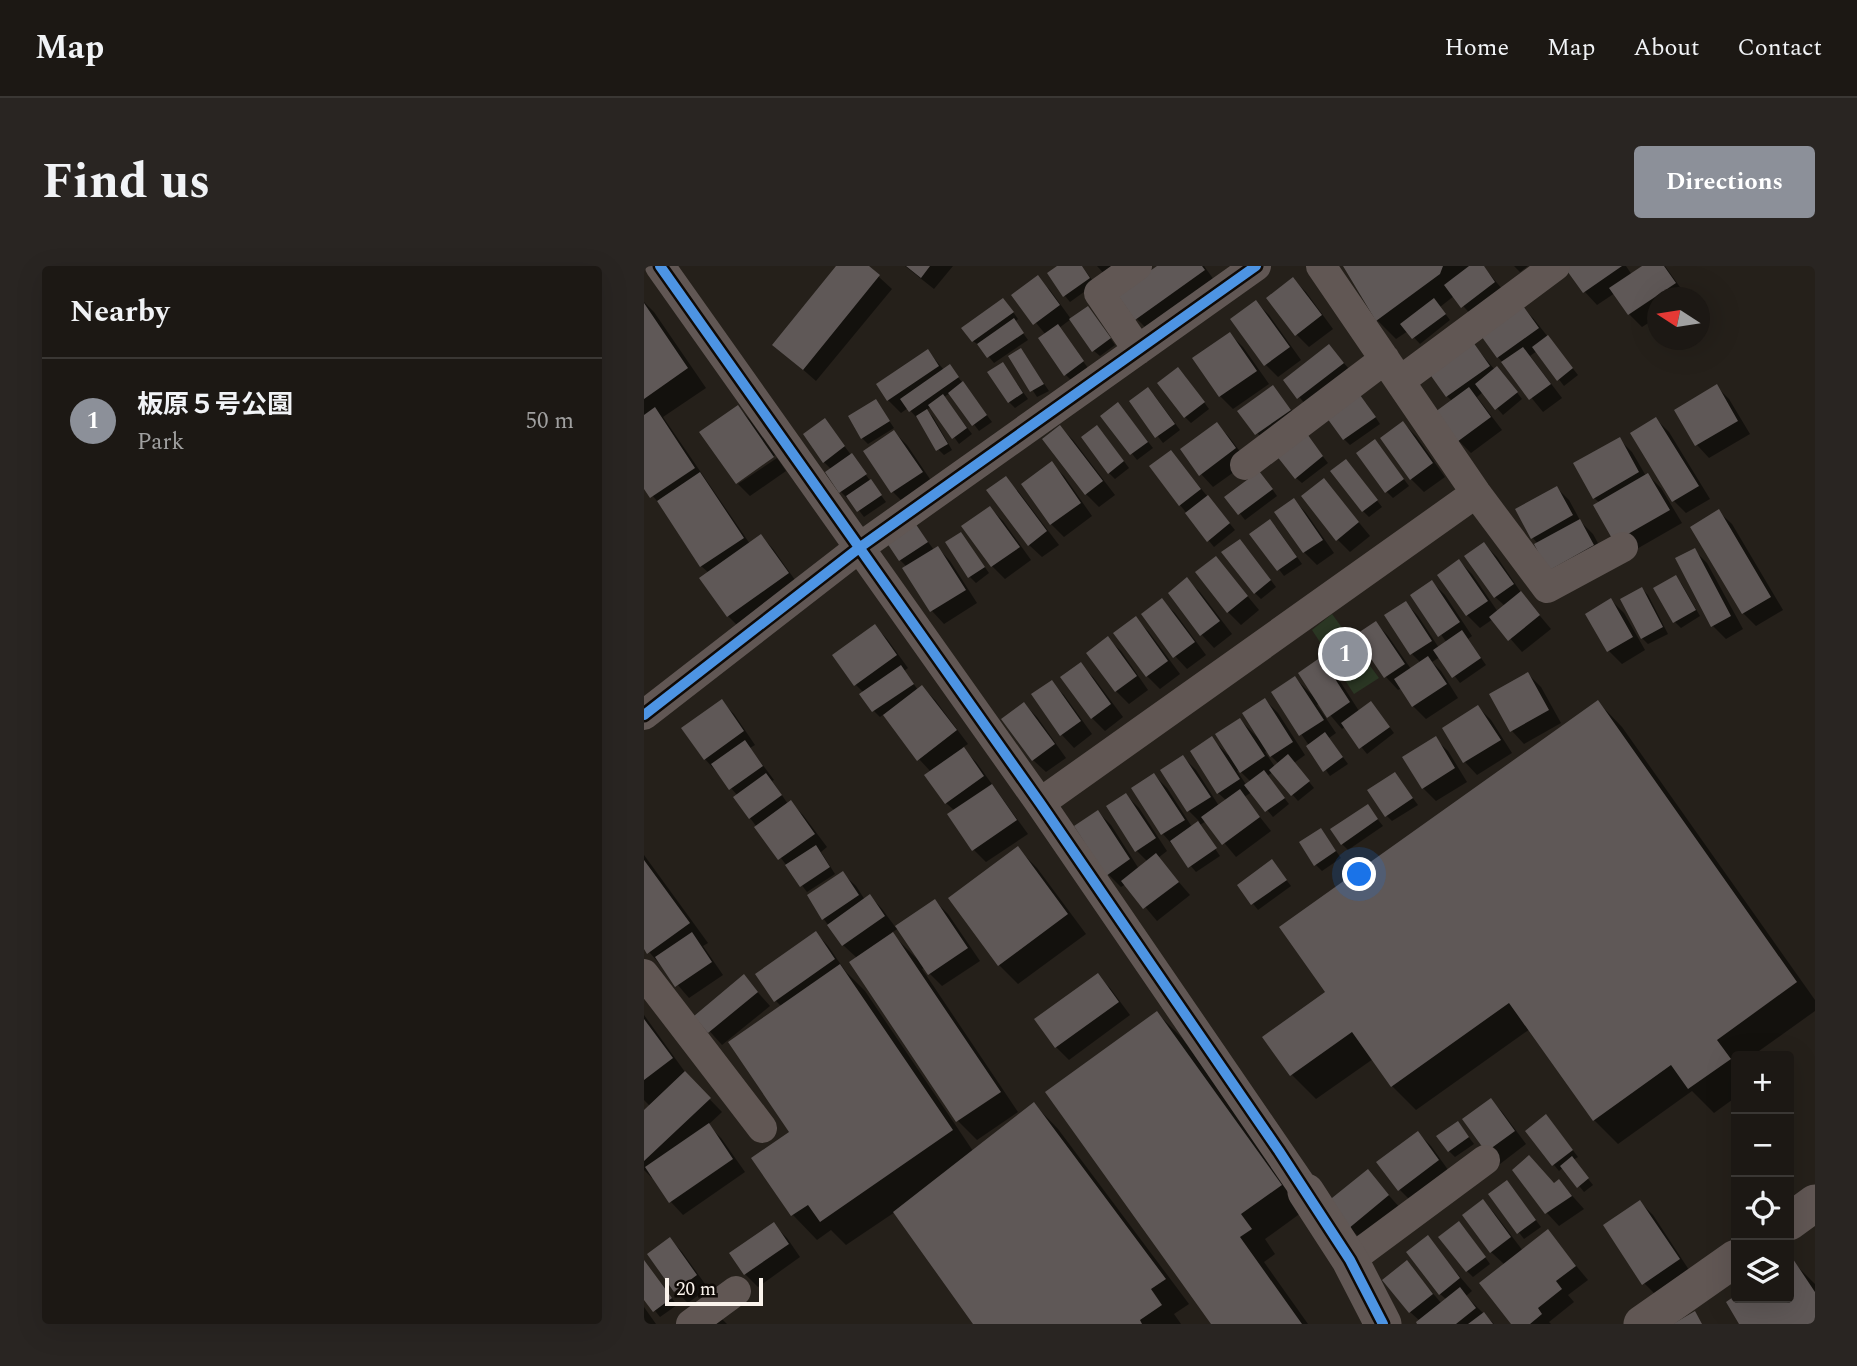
<!DOCTYPE html>
<meta charset="utf-8">
<style>
body{margin:0;font-family:Spectral,"Noto Sans JP",serif;background:#292522;color:#f1f3f6}
.controls{position:absolute;right:21px;bottom:21px;display:grid;overflow:hidden;border-radius:7px;box-shadow:0 7px 28px #0002}
.controls button{width:63px;height:63px;display:grid;place-items:center;padding:0;border:0;border-bottom:2px solid #3a3734;background:#1c1814;color:#f1f3f6;font:35px sans-serif}
.compass{position:absolute;left:1003px;top:21px;width:63px;height:63px;border-radius:50%;background:#1c1814;box-shadow:0 7px 28px #0002;rotate:282deg}
.scale{position:absolute;left:21px;bottom:18px;width:98px;box-sizing:border-box;padding-left:7px;border:4px solid #faf3ec;border-top:0;font-size:19px;line-height:24px;white-space:nowrap;color:#faf3ec;-webkit-text-stroke:5px #0f0a06;paint-order:stroke}
.you{position:absolute;left:716px;top:609px;width:24px;height:24px;margin:-18px;border:5px solid #fff;border-radius:50%;background:#1a73e8;box-shadow:0 0 0 10px #1a73e833}
.badge{display:grid;place-items:center;width:46px;height:46px;border-radius:50%;background:#8c9099;color:#fff;font-size:23px;font-weight:700}
.pin{position:absolute;translate:-50% -50%;border:4px solid #fff;box-shadow:0 2px 7px #0006}
.list{margin:0;padding:0;list-style:none}
h2{display:flex;justify-content:space-between;align-items:center;height:91px;margin:0;padding:0 28px;font-size:30px}
h2 small{font-size:23px;font-weight:400;color:#a0a0a0}
.list li{display:grid;grid-template-columns:46px 1fr auto;gap:21px;align-items:center;box-sizing:border-box;height:126px;padding:0 28px;border-top:2px solid #3a3734}
.list b{display:block;font-size:26px;white-space:nowrap}
.list p{margin:0;font-size:23px;white-space:nowrap;color:#a0a0a0}
.list em{font-size:23px;font-style:normal;color:#a0a0a0}
.icon{flex:none;width:38px;height:38px;fill:none;stroke:currentColor;stroke-width:2;stroke-linecap:round;stroke-linejoin:round}
.map{position:relative;flex:none;width:1171px;height:1058px;overflow:hidden;border-radius:7px}
header{display:flex;align-items:center;gap:42px;box-sizing:border-box;height:98px;padding:0 35px;background:#1c1814;border-bottom:2px solid #3a3734}
header strong{font-size:33px}
nav{display:flex;gap:38px;margin-inline-start:auto;font-size:24px}
.intro{display:flex;align-items:center;justify-content:space-between;box-sizing:border-box;height:168px;padding:0 42px}
h1{margin:0;font-size:49px}
.button{padding:18px 32px;border-radius:7px;background:#8c9099;color:#fff;font-size:24px;font-weight:700}
main{display:flex;gap:42px;padding:0 42px}
aside{flex:1;background:#1c1814;border-radius:7px;box-shadow:0 7px 28px #0002}
.map>svg:first-child{display:block}
.green{fill:#2a3623}
.shadow{fill:#0007;fill-rule:evenodd}
.building{fill:#5f5857}
.lines{fill:none;stroke-linecap:round;stroke-linejoin:round}
.minor{stroke:#615754;stroke-width:30}
.tertiary{stroke:#615754;stroke-width:37}
.cycleway-casing{stroke:#0f0a06;stroke-width:15}
.cycleway{stroke:#4d94e3;stroke-width:10}
</style>
<header>
<strong>Map</strong>
<nav><a>Home</a><a>Map</a><a>About</a><a>Contact</a></nav>
</header>
<div class="intro"><h1>Find us</h1><a class="button">Directions</a></div>
<main>
<aside>
<h2>Nearby<small></small></h2>
<ul class="list">
<li><span class="badge">1</span><div><b>板原５号公園</b><p>Park</p></div><em>50 m</em></li>
</ul>
</aside>
<div class="map">
<svg width="1171" height="1058" viewBox="0 0 1171 1058">
<rect width="100%" height="100%" fill="#25201a"/>
<path class="green" d="M688 348 735 412 710 428 668 364Z"/>
<path class="shadow" d="M195 0H223L248 23 172 115 131 79Z
M261 0H309L290 23Z
M416 0H438L451 18 426 36 421 30Z
M453 0H475L462 10Z
M516 0H560L573 18 505 65 492 52Z
M701 0H839L863 29 831 53 810 30 796 41 806 54 776 78 764 65 752 73 733 54Z
M870 0H884L876 6Z
M927 0H982L988 9 999 2 997 0H1021L1043 31 1014 32V51L998 61 985 48 971 27 953 39 941 26 924 2Z
M393 12 406 24 427 53 415 62 444 102 427 114 421 108 402 69 370 30Z
M649 13 662 26 689 63 665 81 653 69Z
M0 36 10 46 62 122 19 151 106 278 117 270 129 283 156 321 97 363 84 350 65 307 57 300 21 244 0 220Z
M612 36 625 49 657 94 634 111 621 98Z
M365 40 374 53 371 56 384 74 350 97 336 80 329 75Z
M877 40 889 52 934 109 920 120 893 85 886 90 918 132 899 146 854 91Z
M449 48 471 79 456 90 450 85Z
M586 68 599 81 625 118 589 143 576 130Z
M829 78 851 104 859 108 878 133 859 149 839 126 833 131 858 164 827 187 814 174 808 135 803 130Z
M685 80 712 111 667 145 641 114Z
M377 84 405 125 393 131 366 90Z
M284 85 300 104 311 107 348 156 335 165 306 127 300 131 328 168 315 178 288 140 282 144 289 151 308 184 300 189 294 183 274 150 272 151 264 142 257 147 244 134Z
M359 98 384 133 371 142 365 136Z
M540 109 565 143 547 157 541 151Z
M1072 120 1085 133 1106 168 1065 192 1053 179Z
M628 121 658 157 625 181 595 145Z
M510 129 536 164 519 177 487 136Z
M232 135 250 162 224 178 218 172Z
M722 137 736 158 706 179 700 173Z
M94 141 106 154 131 189 93 215Z
M480 145 509 182 493 194 458 150Z
M1012 153 1025 166 1066 233 1042 247 1029 234Z
M181 154 242 236 220 251 204 230 203 232 197 226 187 203 180 196Z
M759 157 772 170 801 211 780 226 767 213Z
M573 158 585 171 604 196 569 221 557 208Z
M416 161 429 174 471 229 455 241 442 228 400 173Z
M250 166 263 179 290 219 262 239 249 226 222 186Z
M459 167 485 202 471 213 465 207Z
M975 173 988 186 1002 210 1004 209 1017 222 1038 257 984 288 956 237 950 232Z
M666 174 684 197 658 217 652 212Z
M731 175 765 220 749 232 743 226Z
M527 186 591 264 570 281 536 239Z
M133 192 142 205 106 230 94 218Z
M408 198 420 210 448 250 420 271 407 258Z
M707 201 738 241 725 251 719 245Z
M361 212 374 225 415 279 398 291 385 279Z
M621 213 633 230 601 254 583 231Z
M680 214 726 270 706 286 693 273Z
M913 222 925 234 937 256 949 268 962 292 918 317 894 278 888 271Z
M650 234 662 247 690 287 673 299 660 286Z
M346 242 359 255 387 294 361 313 348 300Z
M1075 246 1088 258 1139 344 1112 360 1099 347 1048 261Z
M632 261 658 298 640 310 608 268Z
M276 265 290 284 294 282 306 295 333 337 300 358 288 345 261 303 263 301 256 294Z
M317 268 345 307 332 317 326 311Z
M840 278 853 291 880 331 907 363 878 386 849 353 836 362 823 349 815 295 828 308 854 346 861 340 851 331Z
M602 281 632 321 617 333 611 327Z
M1050 284 1063 297 1099 363 1082 373 1069 360Z
M572 292 615 344 597 359 584 346Z
M1031 311 1037 317 1056 350 1037 362 1031 356Z
M543 314 556 326 588 368 570 382 558 369 526 327Z
M788 316 801 329 828 370 824 373 842 399 816 417 796 391 788 396 797 405 814 432 782 453 769 440 758 422 754 424 742 411 713 370 732 357 744 370 767 403 777 397 768 388 743 350 762 337 774 350 795 382 803 377 769 329Z
M998 323 1004 329 1024 368 1004 378 998 372Z
M967 334 980 347 1001 384 978 398 965 385 943 348Z
M518 335 531 347 562 389 543 403 531 390Z
M492 353 504 365 536 408 516 423 503 410Z
M231 360 243 373 264 402 260 405 274 424 278 421 291 434 324 478 318 482 332 496 384 568 342 596 330 584 311 545 302 537 287 506 275 493 240 448 236 451 230 445 218 428 220 427 212 419Z
M464 373 477 385 504 424 485 438 472 425Z
M677 393 690 406 715 445 732 443 750 467 723 488 701 461 698 463 676 437 673 439 692 467 685 472 704 498 686 510 629 427 651 412 670 431Z
M437 399 449 411 479 451 461 465 448 452Z
M884 408 897 421 917 457 880 478 868 465Z
M407 416 420 429 448 468 430 482 418 469Z
M621 434 634 447 661 489 650 497 670 522 654 535 629 506 623 510 645 538 629 551 608 526 600 531 627 565 592 591 562 555 556 559 557 562 576 590 552 606 519 568 510 509 523 522 548 561 556 556 545 545 518 505 539 491 552 504 575 540 583 535 574 527 568 473 584 489 596 454 614 472ZM622 485 635 498 631 501 621 486ZM595 504 607 516 603 520 593 505Z
M77 435 90 448 111 479 106 482 130 514 128 515 144 538 146 536 159 549 183 581 177 586 191 608 163 626 106 552 94 530 61 493Z
M954 436 978 461 1171 734V745L1108 790H1092V831L1070 847 1048 825 974 878 950 854 886 763 772 844 748 820 729 793 672 833 648 809 684 726Z
M380 438 393 451 422 492 402 506 389 494Z
M834 441 847 454 868 487 833 509 821 496Z
M791 473 804 485 823 516 792 535 779 522 761 492Z
M751 508 774 539 748 555 742 549Z
M482 529 495 542 523 585 514 592 546 629 513 655 482 618 477 621 464 608 454 546 467 559 495 603 504 596 492 584Z
M723 540 739 560 704 584 698 578Z
M677 564 697 592 678 605 672 599Z
M374 583 393 602 442 668 374 718 355 699Z
M0 589 64 677 59 680 79 709 45 732 0 680Z
M633 602 647 620 614 644 595 620Z
M199 608 212 620 221 634 226 630 238 643 252 662 291 635 304 648 336 695 298 720 280 702 278 703 374 846 333 874 314 855 213 692 199 679 179 652ZM255 662 273 693 247 667Z
M172 667 184 680 202 706 221 725 329 885 390 838 414 863 545 1038 530 1048 537 1058H331L251 946 202 979 187 964 173 974 149 949 110 892 148 866 138 741 132 735Z
M453 709 466 722 486 749 425 794 412 781Z
M100 711 126 740 78 779 52 750Z
M513 747 538 772 661 944 621 973 631 988 620 996 664 1058H569Z
M0 749 46 813 78 846 64 859 77 872 101 906 39 949 27 936 9 911 8 912 0 904V846L6 840 0 834Z
M847 834 859 847 882 878 856 898 843 885Z
M814 857 830 878 811 891 805 885Z
M908 857 934 891 929 894 949 919 940 926 920 901 915 905 910 899 883 865Z
M774 867 787 880 807 908 768 936 755 923Z
M870 904 910 918 915 915 940 943 915 960 903 947Z
M723 905 757 943 718 974 705 961Z
M863 916 897 961 880 973 846 929Z
M839 935 851 948 879 985 904 966 944 1014 924 1029 930 1036 905 1056 907 1058H870L861 999 847 986 820 949Z
M996 936 1009 949 1047 1007 1013 1030 1000 1017Z
M130 959 143 972 156 991 114 1021 101 1008Z
M821 963 846 998 829 1011 823 1005Z
M783 972 828 1025 822 1030 850 1058H775L776 1055 766 1046 763 997 798 1038 803 1034 796 1028Z
M26 973 38 986 64 1022 44 1037 32 1025Z
M0 996 33 1039 16 1051 0 1031Z
M1149 996 1171 1018V1058H1097L1084 1036 1092 1031 1145 1032V998Z
M0 1041 12 1058H0Z
M78 1053 83 1058H71Z"/>
<path class="building" d="M192 0H225L236 9 159 104 128 79Z
M262 0H286L277 12Z
M413 0H438L446 12 419 31 403 7Z
M513 0H558L561 4 491 54 473 28Z
M699 0H799L796 8 732 55Z
M825 0H840L851 16 817 42 800 19Z
M924 0H978L939 27 921 2Z
M998 0H1020L1032 17 984 49 965 22Z
M394 9 416 39 389 59 367 29Z
M649 11 678 49 651 70 622 32Z
M359 32 370 46 328 76 317 62Z
M790 32 802 48 768 73 756 58Z
M612 34 646 81 620 100 586 53Z
M0 37 44 102 0 133Z
M877 37 895 62 853 92 835 67Z
M444 40 467 72 448 86 425 53Z
M370 52 380 67 343 92 333 78Z
M414 58 440 95 420 110 394 72Z
M586 66 613 105 575 131 548 92Z
M904 69 929 102 913 115 888 81Z
M829 76 846 100 802 131 785 107Z
M685 78 700 97 653 133 639 114Z
M879 81 907 118 885 134 857 96Z
M377 82 400 118 386 126 364 90Z
M284 83 295 100 243 135 232 118Z
M359 96 379 127 364 137 343 106Z
M306 98 315 111 265 146 256 133Z
M853 100 874 126 851 144 831 118Z
M534 101 561 136 540 152 513 117Z
M319 115 343 149 328 160 304 127Z
M1073 118 1094 155 1051 180 1030 144Z
M629 119 647 144 611 169 593 145Z
M504 121 531 158 511 172 485 135Z
M825 121 847 151 813 176 791 146Z
M299 128 323 162 308 173 284 139Z
M716 129 732 151 699 174 683 152Z
M232 133 246 155 217 173 204 150Z
M474 136 504 176 486 189 456 150Z
M94 139 130 191 92 218 55 166Z
M11 141 51 202 6 232 0 223V149Z
M283 143 304 178 292 185 272 150Z
M1012 151 1055 220 1028 236 986 167Z
M181 152 201 180 179 197 159 168Z
M759 155 789 197 766 214 736 172Z
M573 156 592 182 555 210 536 183Z
M416 159 459 215 441 229 398 173Z
M453 159 480 195 464 208 437 171Z
M250 164 279 206 247 227 219 185Z
M661 165 679 190 651 213 632 189Z
M976 171 995 206 949 233 929 197Z
M731 173 760 213 741 227 712 187Z
M527 184 557 223 535 240 505 200Z
M208 187 223 208 195 227 181 206Z
M702 193 734 234 718 246 686 205Z
M408 195 437 237 406 259 377 218Z
M615 205 629 223 594 249 580 231Z
M56 206 100 272 56 301 13 235Z
M1004 207 1026 244 970 276 949 239Z
M362 210 403 265 384 280 342 224Z
M680 212 715 256 692 275 657 230Z
M227 213 238 229 213 246 202 230Z
M913 220 929 249 887 273 871 243Z
M564 229 586 257 563 276 541 247Z
M650 232 679 274 659 287 630 246Z
M346 240 376 281 347 301 317 260Z
M1075 243 1127 331 1098 348 1046 261Z
M626 253 653 291 633 305 605 268Z
M936 253 950 279 904 305 890 278Z
M271 257 284 276 255 295 243 277Z
M317 266 341 301 324 312 301 276Z
M117 268 145 307 83 351 55 312Z
M596 273 627 314 610 328 577 286Z
M840 276 870 318 850 332 820 290Z
M294 280 322 324 286 346 258 302Z
M1051 282 1087 350 1067 361 1031 292Z
M572 290 604 330 583 347 551 306Z
M815 293 844 335 822 350 793 309Z
M1032 309 1052 344 1029 357 1009 322Z
M543 311 576 355 556 370 524 327Z
M788 314 816 356 794 371 766 329Z
M998 321 1019 361 997 373 976 333Z
M877 325 896 349 864 375 845 351Z
M518 332 551 376 529 392 497 348Z
M967 332 989 371 963 386 941 348Z
M762 335 788 375 766 389 740 349Z
M492 350 524 395 502 411 469 367Z
M732 355 761 398 740 412 711 369Z
M231 358 253 389 210 420 188 389Z
M818 364 837 392 808 412 789 384Z
M464 370 493 410 471 426 442 387Z
M784 390 803 418 768 441 750 413Z
M677 391 706 436 683 452 654 407Z
M437 396 467 438 447 453 416 411Z
M257 399 270 418 228 446 215 428Z
M884 406 905 444 866 466 845 428Z
M651 410 680 454 655 470 627 426Z
M408 414 437 455 416 470 387 428Z
M278 419 313 464 273 495 239 449Z
M621 432 649 476 626 491 598 447Z
M78 433 100 465 60 494 37 462Z
M954 434 1153 716 1073 774 1087 793 1044 823 1027 799 949 855 865 737 747 821 708 766 646 810 618 771 681 726 635 661Z
M727 435 746 461 715 483 697 457Z
M380 436 411 478 388 495 357 453Z
M834 439 857 474 819 497 798 462Z
M596 452 621 490 596 507 571 468Z
M681 466 699 491 679 506 662 480Z
M568 470 596 513 573 528 546 485Z
M792 470 811 502 778 523 758 491Z
M101 474 119 500 85 524 67 498Z
M320 481 340 510 301 538 280 509Z
M644 488 666 515 647 530 625 504Z
M539 489 567 531 543 546 516 504Z
M620 504 641 532 621 546 600 519Z
M751 506 769 532 741 551 723 524Z
M122 507 138 529 105 553 89 531Z
M510 507 541 554 517 569 487 522Z
M348 518 373 554 328 585 303 548Z
M596 523 616 551 578 579 557 551Z
M482 527 512 572 491 586 462 540Z
M147 534 171 568 134 594 110 561Z
M724 538 734 553 697 579 686 563Z
M454 544 486 593 462 610 430 560Z
M554 555 573 582 544 602 526 575Z
M677 562 692 585 670 600 655 576Z
M172 579 186 601 156 621 141 599Z
M374 580 424 648 354 700 304 632Z
M512 587 535 616 499 643 477 615Z
M628 593 643 614 607 639 593 619Z
M0 594 46 657 3 688 0 683Z
M199 605 215 629 178 654 163 629Z
M226 628 241 650 198 680 183 659Z
M291 633 324 682 284 709 251 660Z
M172 665 191 693 130 736 111 708Z
M48 666 68 696 31 721 11 691Z
M249 666 357 826 312 856 205 696Z
M196 698 309 864 176 956 164 939 147 950 107 892 145 866 84 776Z
M454 707 475 736 411 782 390 753Z
M100 708 114 726 64 767 50 750Z
M513 745 638 919 597 948 608 963 596 971 658 1058H567L401 826Z
M0 753 29 792 0 814Z
M41 805 67 832 0 895V844Z
M847 832 871 865 842 886 818 853Z
M390 836 522 1013 507 1023 518 1039 496 1054 498 1058H329L249 946Z
M902 848 929 884 908 900 881 865Z
M814 855 825 871 804 886 792 870Z
M65 857 89 893 25 937 1 901Z
M774 865 795 894 754 925 732 896Z
M885 889 910 917 915 913 928 930 901 948 868 904Z
M928 890 945 912 933 922 916 900Z
M724 903 745 929 704 963 683 936Z
M863 914 892 954 873 968 844 928Z
M839 933 867 971 846 987 818 949Z
M996 934 1036 993 998 1019 959 959Z
M815 955 842 991 822 1006 794 971Z
M130 956 145 978 100 1009 85 987Z
M904 963 932 1000 912 1015 918 1023 894 1042 898 1048 886 1058H867L835 1017Z
M784 969 816 1012 795 1029 762 986Z
M26 971 53 1009 30 1026 3 988Z
M1149 993 1171 1026V1058H1095L1082 1036 1092 1029V1032H1145V996Z
M0 994 28 1032 9 1046 0 1034Z
M763 994 789 1028 765 1047 738 1014Z
M816 1021 832 1042 812 1058H773L772 1056Z
M1051 1045 1058 1058H1029Z
M840 1046 849 1058H824Z"/>
<g class="lines">
<path class="minor" d="M16 0 396 537 662 926
M493 0 455 27 494 84
M677 0 832 227 903 322 979 281
M756 115 911 0
M601 199 741 93
M0 449 215 282 612 0
M396 537 832 227
M0 708 118 862
M706 994 841 894
M47 1058 92 1025"/>
<path class="tertiary" d="M662 926 706 994 739 1058
M1145 956 1171 937
M998 1058 1092 992"/>
<g class="cycleway-casing">
<path id="cycleway" d="M16 0 396 537 635 885 706 994 739 1058
M0 449 215 282 612 0"/>
</g>
<use href="#cycleway" class="cycleway"/>
</g>
</svg>
<div class="controls">
<button>+</button>
<button>−</button>
<button><svg class="icon" aria-label="locate" viewBox="0 0 24 24"><circle cx="12" cy="12" r="6"/><path d="M12 2v4M12 18v4M2 12h4M18 12h4"/></svg></button>
<button><svg class="icon" aria-label="layers" viewBox="0 0 24 24"><path d="M12 4l9 5-9 5-9-5zM3 14l9 5 9-5"/></svg></button>
</div>
<svg class="compass" viewBox="-18 -18 36 36"><path d="M0-13l5 13h-10z" fill="#e53935"/><path d="M0 13l5-13h-10z" fill="#a0a0a0"/></svg>
<div class="scale">20 m</div>
<div class="you"></div>
<div class="pin badge" style="left:701px;top:388px">1</div>
</div>
</main>
